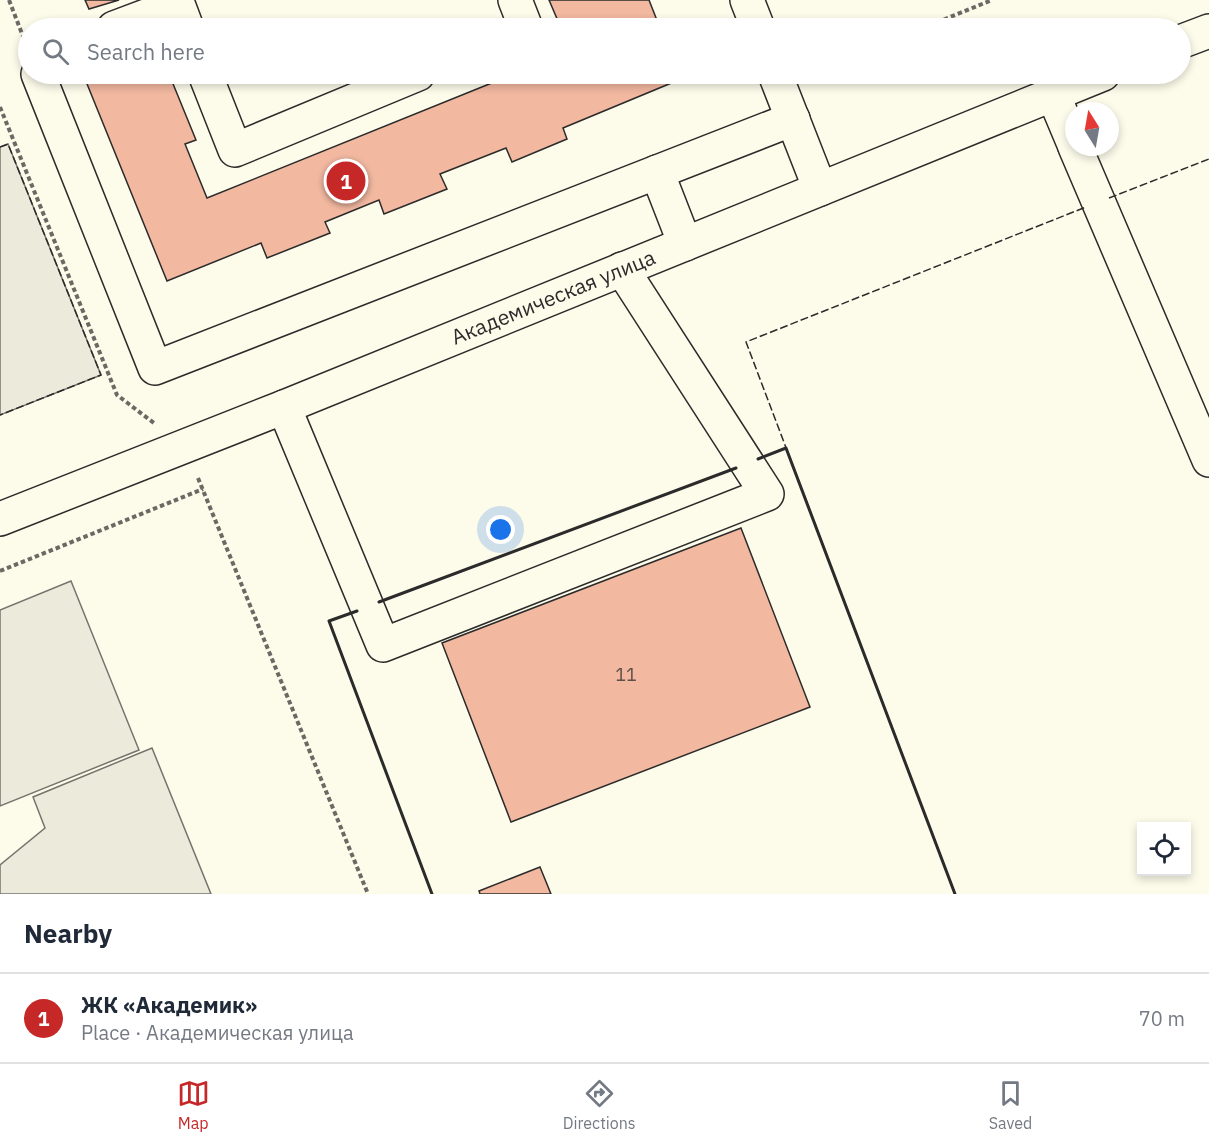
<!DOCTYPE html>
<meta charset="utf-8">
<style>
body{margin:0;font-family:"IBM Plex Sans",sans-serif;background:#f6f6f7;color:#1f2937}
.controls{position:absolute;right:18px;bottom:18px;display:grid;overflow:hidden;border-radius:0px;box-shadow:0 3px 9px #0003}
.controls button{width:54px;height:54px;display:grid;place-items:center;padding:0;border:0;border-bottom:2px solid #e0e1e3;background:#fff;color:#1f2937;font:30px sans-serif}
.compass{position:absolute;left:1065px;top:102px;width:54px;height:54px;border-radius:50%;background:#fff;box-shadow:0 3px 9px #0003;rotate:349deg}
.you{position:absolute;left:501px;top:530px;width:21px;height:21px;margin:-15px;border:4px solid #fff;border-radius:50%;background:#1a73e8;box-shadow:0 0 0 9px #1a73e833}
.badge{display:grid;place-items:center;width:39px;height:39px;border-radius:50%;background:#c62828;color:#fff;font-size:20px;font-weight:700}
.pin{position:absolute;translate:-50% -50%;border:3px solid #fff;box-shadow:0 2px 6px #0006}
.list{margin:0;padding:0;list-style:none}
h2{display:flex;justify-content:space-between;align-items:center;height:78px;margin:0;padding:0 24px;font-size:26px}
h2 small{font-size:20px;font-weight:400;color:#747a83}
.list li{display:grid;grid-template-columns:39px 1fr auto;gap:18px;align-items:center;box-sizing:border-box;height:90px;padding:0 24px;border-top:2px solid #e0e1e3}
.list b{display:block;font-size:22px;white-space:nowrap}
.list p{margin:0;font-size:20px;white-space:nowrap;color:#747a83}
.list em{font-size:20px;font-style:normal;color:#747a83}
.icon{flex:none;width:33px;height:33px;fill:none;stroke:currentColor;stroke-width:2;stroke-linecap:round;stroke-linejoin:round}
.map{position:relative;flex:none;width:1209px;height:894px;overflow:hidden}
.search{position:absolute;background:#fff;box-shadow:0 3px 9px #0003;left:18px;right:18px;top:18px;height:66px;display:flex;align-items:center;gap:15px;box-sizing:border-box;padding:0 21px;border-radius:33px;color:#747a83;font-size:22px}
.sheet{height:168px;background:#fff}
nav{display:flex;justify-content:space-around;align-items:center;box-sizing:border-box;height:84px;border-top:2px solid #e0e1e3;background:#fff;font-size:16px;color:#747a83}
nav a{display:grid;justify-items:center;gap:3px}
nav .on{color:#c62828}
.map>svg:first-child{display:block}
.parking{fill:#eceadb;stroke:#74746e;stroke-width:1.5}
.building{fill:#f2b8a0;stroke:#2b2b2b;stroke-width:1.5}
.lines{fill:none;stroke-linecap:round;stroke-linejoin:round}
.minor-casing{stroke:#2b2b2b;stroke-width:36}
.path{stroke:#6a6964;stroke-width:4;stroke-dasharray:4.5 3;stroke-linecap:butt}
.minor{stroke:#fdfbea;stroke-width:33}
.fence{stroke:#2b2b2b;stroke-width:1.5;stroke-dasharray:8 3;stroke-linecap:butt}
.wall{stroke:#2b2b2b;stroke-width:3}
.labels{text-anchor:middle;stroke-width:4.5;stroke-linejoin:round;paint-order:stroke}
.number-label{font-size:18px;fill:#5d4e48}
.street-label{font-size:21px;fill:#2b2b2b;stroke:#fdfbea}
</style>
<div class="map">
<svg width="1209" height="894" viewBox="0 0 1209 894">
<rect width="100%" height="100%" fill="#fdfbea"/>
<path class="parking" d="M8 144 101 375 0 415V147Z
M71 581 139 750 0 806V610Z
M152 748 211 894H0V865L45 828 33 797Z"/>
<path class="building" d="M85 0H119L89 9Z
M549 0H649L660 28H579L576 22 561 28Z
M83 74H169L196 140 185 144 207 198 514 74H679L681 79 563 128 567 139 512 162 506 148 440 174 447 189 384 214 379 200 325 222 330 233 267 258 261 243 167 281Z
M741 528 810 707 511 822 442 643Z
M540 867 551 894H480L479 891Z"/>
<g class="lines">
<g class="minor-casing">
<g id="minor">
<path d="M515 0 526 28"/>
<path d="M747 0 758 28"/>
<path d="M114 28 178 4 187 28"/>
<path d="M1180 42 1209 31"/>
<path d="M38 74 155 368 793 119"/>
<path d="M205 74 235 150 418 74"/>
<path d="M775 74 820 189"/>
<path d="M1053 94 1074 144"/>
<path d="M1075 147 1209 460"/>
<path d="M657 172 685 244"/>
<path d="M284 407 383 645 767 494 622 269"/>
<path id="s1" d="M0 519 284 407 1103 74"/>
</g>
</g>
<path class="path" d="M9 0 26 44
M923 28 992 0
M0 107 117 395 154 423
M198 478 368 894
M0 571 203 489"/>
<use href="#minor" class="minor"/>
<path class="fence" d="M0 147 8 144 101 375 0 415
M1109 198 1209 159
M955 894 746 342 1086 207"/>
<path class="wall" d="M758 459 786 448 955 894
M379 602 736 468
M357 611 329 621 432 894"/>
</g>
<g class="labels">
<g class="number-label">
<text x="626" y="681">11</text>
</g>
<g class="street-label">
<text dy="7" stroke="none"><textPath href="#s1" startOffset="596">Академическая улица</textPath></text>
</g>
</g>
</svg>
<div class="controls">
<button><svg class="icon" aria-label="locate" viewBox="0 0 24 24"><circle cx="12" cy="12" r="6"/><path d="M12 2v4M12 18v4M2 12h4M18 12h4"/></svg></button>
</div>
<svg class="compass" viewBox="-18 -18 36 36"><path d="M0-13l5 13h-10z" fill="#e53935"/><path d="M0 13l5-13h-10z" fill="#747a83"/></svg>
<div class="you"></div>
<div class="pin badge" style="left:346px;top:181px">1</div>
<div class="search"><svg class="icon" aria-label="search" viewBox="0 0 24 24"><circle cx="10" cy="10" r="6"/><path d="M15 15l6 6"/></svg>Search here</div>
</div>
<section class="sheet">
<h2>Nearby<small></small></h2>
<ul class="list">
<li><span class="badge">1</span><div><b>ЖК «Академик»</b><p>Place · Академическая улица</p></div><em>70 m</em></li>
</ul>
</section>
<nav>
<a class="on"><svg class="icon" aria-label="map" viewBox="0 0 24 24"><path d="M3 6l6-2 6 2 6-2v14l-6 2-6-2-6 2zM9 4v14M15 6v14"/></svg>Map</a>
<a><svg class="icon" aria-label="directions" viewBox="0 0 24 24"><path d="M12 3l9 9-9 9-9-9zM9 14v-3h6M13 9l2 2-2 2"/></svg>Directions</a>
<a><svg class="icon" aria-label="saved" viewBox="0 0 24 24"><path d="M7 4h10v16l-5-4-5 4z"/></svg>Saved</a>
</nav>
